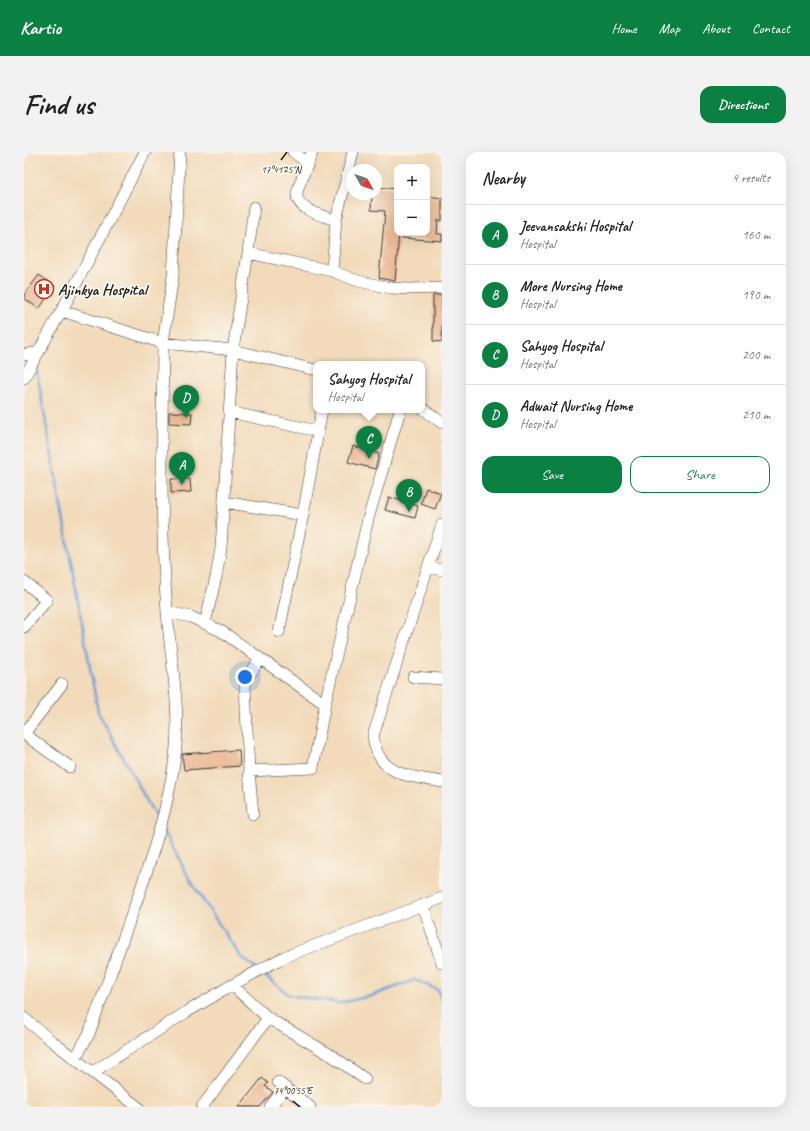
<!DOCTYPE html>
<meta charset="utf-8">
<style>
body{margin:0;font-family:Caveat,sans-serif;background:#f2f2f2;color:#222}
.controls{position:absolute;right:12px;top:12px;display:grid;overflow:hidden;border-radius:8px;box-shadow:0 4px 16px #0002}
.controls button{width:36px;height:36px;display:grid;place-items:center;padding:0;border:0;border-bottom:1px solid #e0e0e0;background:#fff;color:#222;font:20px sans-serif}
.compass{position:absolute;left:322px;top:12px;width:36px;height:36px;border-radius:50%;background:#fff;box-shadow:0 4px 16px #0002;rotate:130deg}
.you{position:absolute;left:221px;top:525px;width:14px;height:14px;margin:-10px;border:3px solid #fff;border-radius:50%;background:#1a73e8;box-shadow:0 0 0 6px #1a73e833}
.badge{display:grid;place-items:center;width:26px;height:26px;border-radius:50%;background:#0b8043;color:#fff;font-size:13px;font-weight:700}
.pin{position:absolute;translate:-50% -33px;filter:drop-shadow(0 1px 2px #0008)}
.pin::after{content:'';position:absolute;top:21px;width:14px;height:12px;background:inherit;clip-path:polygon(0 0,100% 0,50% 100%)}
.popup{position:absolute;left:289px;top:209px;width:112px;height:52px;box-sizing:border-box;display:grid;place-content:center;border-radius:8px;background:#fff;filter:drop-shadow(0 1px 3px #0005);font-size:13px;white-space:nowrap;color:#767676}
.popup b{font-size:15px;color:#222}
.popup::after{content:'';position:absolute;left:50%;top:100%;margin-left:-8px;border:8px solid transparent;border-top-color:#fff}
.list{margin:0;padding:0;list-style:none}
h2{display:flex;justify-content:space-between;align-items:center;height:52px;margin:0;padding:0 16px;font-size:17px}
h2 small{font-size:13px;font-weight:400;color:#767676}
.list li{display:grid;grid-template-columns:26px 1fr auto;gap:12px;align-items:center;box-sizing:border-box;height:60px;padding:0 16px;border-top:1px solid #e0e0e0}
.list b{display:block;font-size:15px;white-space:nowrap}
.list p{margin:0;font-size:13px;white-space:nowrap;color:#767676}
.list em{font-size:13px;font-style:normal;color:#767676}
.actions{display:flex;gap:8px;padding:12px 16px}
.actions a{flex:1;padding:9px 0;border:1px solid #0b8043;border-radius:12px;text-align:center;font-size:14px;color:#0b8043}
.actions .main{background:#0b8043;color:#fff}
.map{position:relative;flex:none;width:418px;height:955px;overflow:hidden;border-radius:12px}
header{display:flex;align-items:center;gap:24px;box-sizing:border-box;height:56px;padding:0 20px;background:#0b8043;color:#fff}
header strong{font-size:19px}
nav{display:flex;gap:22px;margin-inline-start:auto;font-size:14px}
.intro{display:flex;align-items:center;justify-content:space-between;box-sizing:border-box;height:96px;padding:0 24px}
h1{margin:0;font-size:28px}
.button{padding:10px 18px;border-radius:12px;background:#0b8043;color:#fff;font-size:14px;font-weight:700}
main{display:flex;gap:24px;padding:0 24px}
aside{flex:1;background:#fff;border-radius:12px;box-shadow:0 4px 16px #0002}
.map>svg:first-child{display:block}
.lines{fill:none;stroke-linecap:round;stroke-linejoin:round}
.stream{stroke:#6a9fd7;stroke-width:2.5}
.building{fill:#e9b591}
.minor-casing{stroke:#3c3834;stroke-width:12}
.minor{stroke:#fff;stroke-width:11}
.ticks{fill:none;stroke:#1c1c1c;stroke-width:1.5}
.labels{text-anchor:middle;stroke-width:3.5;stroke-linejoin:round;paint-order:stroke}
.poi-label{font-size:16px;font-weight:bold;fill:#1c1c1c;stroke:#fbf7ec;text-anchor:start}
.ticks-label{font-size:10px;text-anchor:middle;fill:#1c1c1c;stroke:#fbf7ec;stroke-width:3.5;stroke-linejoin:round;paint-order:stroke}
</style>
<header>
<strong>Kartio</strong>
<nav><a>Home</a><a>Map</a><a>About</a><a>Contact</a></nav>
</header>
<div class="intro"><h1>Find us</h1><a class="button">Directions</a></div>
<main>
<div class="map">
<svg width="418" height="955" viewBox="0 0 418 955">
<rect width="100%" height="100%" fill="#fbf7ec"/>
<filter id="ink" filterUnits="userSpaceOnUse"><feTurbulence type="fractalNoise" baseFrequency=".025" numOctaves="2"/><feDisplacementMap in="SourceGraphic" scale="8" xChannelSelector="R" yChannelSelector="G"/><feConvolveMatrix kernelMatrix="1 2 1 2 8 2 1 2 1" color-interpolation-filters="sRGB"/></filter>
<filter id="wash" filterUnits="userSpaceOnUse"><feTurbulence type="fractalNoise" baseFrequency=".012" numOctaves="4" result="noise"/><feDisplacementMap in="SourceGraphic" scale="16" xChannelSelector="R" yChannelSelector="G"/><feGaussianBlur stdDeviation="0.9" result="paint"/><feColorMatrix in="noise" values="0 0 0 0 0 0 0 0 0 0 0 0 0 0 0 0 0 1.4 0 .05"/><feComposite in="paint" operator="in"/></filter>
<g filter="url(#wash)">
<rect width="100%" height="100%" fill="#f2daba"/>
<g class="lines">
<path class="stream" d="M11 216 13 221 74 560 134 669
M140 679 167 730 217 805 232 816
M238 821 265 843 316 851 347 844 391 828 414 838 418 848"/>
</g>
<g id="blocks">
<path class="building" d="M352 35 373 37V81H375L371 129 355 126 361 59 347 58 348 42H352Z
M403 44 418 46V69L414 68 413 82H418V89L378 86V81H403Z
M15 123 31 134 15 157 0 146V143Z
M409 143H418V190L409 189Z
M145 260 168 261 167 272 145 271Z
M329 294 355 302 351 317 324 310Z
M147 327H166L167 340 147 341Z
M402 336 417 341 411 357 397 352Z
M365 345 394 354 391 366 361 358Z
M215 598 216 614 160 618 158 602Z
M238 926 244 931 241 934 249 940 236 955H215Z"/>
</g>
</g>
<g filter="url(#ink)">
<use href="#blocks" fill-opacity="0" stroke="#3c3834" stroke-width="1"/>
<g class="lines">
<g class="minor-casing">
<path id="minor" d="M269 0 284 11 288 0
M284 11C280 21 275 32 273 41 271 58 300 64 312 68
M224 101 308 119 334 129 367 136 386 137 418 136
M308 119 312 68 329 0
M38 159 139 191 149 124 156 0
M0 203 15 200
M0 226 44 147 121 0
M398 256 418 271
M205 260 294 279
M200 350 279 363
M418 372 349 584C353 624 386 624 418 630
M404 415 418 418
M0 430 23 448 0 475
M143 460 167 465 197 479 301 552 289 616 225 619
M181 471 192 425 197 396 209 198 224 101 230 55
M255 480 279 363 298 258
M389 525 418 527
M301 552 344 367 376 258
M0 582 38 532
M0 582 46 615
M229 662 225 619 221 534 224 525 236 507
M399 753 418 811
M0 866 29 890 114 955
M244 866 310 905 341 927
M51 907 65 882C81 836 98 791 114 745 129 701 143 658 150 612 158 561 147 511 143 460 136 370 138 280 139 191L209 198 292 218
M69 920 161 861 208 833 260 805 418 746
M254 930 286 955
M178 955 244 866 208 833
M246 955 261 936"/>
</g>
<use href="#minor" class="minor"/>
</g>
</g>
<path class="ticks" d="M257 8 263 0M269 949 276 955"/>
<defs>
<g id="hospital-ring" transform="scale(1)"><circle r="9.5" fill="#fbf7ec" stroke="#c8321e" stroke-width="1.5"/><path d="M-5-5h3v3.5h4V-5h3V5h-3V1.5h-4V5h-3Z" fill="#c8321e"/></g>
</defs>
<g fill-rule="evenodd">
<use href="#hospital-ring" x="20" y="137"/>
</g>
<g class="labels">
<g class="poi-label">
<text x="34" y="143">Ajinkya Hospital</text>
</g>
</g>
<g class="ticks-label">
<text x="257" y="21">17°41'25"N</text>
<text x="269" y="942">74°00'55"E</text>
</g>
</svg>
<div class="controls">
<button>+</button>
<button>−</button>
</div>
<svg class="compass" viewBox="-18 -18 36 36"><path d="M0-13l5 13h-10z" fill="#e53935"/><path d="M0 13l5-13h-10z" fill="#767676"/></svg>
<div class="you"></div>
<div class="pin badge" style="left:158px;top:333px">A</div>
<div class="pin badge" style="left:385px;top:360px">B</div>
<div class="pin badge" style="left:345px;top:307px">C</div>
<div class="popup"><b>Sahyog Hospital</b>Hospital</div>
<div class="pin badge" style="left:162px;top:266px">D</div>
</div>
<aside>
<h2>Nearby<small>4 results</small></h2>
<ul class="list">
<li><span class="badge">A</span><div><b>Jeevansakshi Hospital</b><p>Hospital</p></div><em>160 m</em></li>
<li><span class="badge">B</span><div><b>More Nursing Home</b><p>Hospital</p></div><em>190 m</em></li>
<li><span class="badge">C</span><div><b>Sahyog Hospital</b><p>Hospital</p></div><em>200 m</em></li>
<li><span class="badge">D</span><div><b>Adwait Nursing Home</b><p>Hospital</p></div><em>210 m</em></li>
</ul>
<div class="actions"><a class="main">Save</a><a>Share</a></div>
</aside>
</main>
